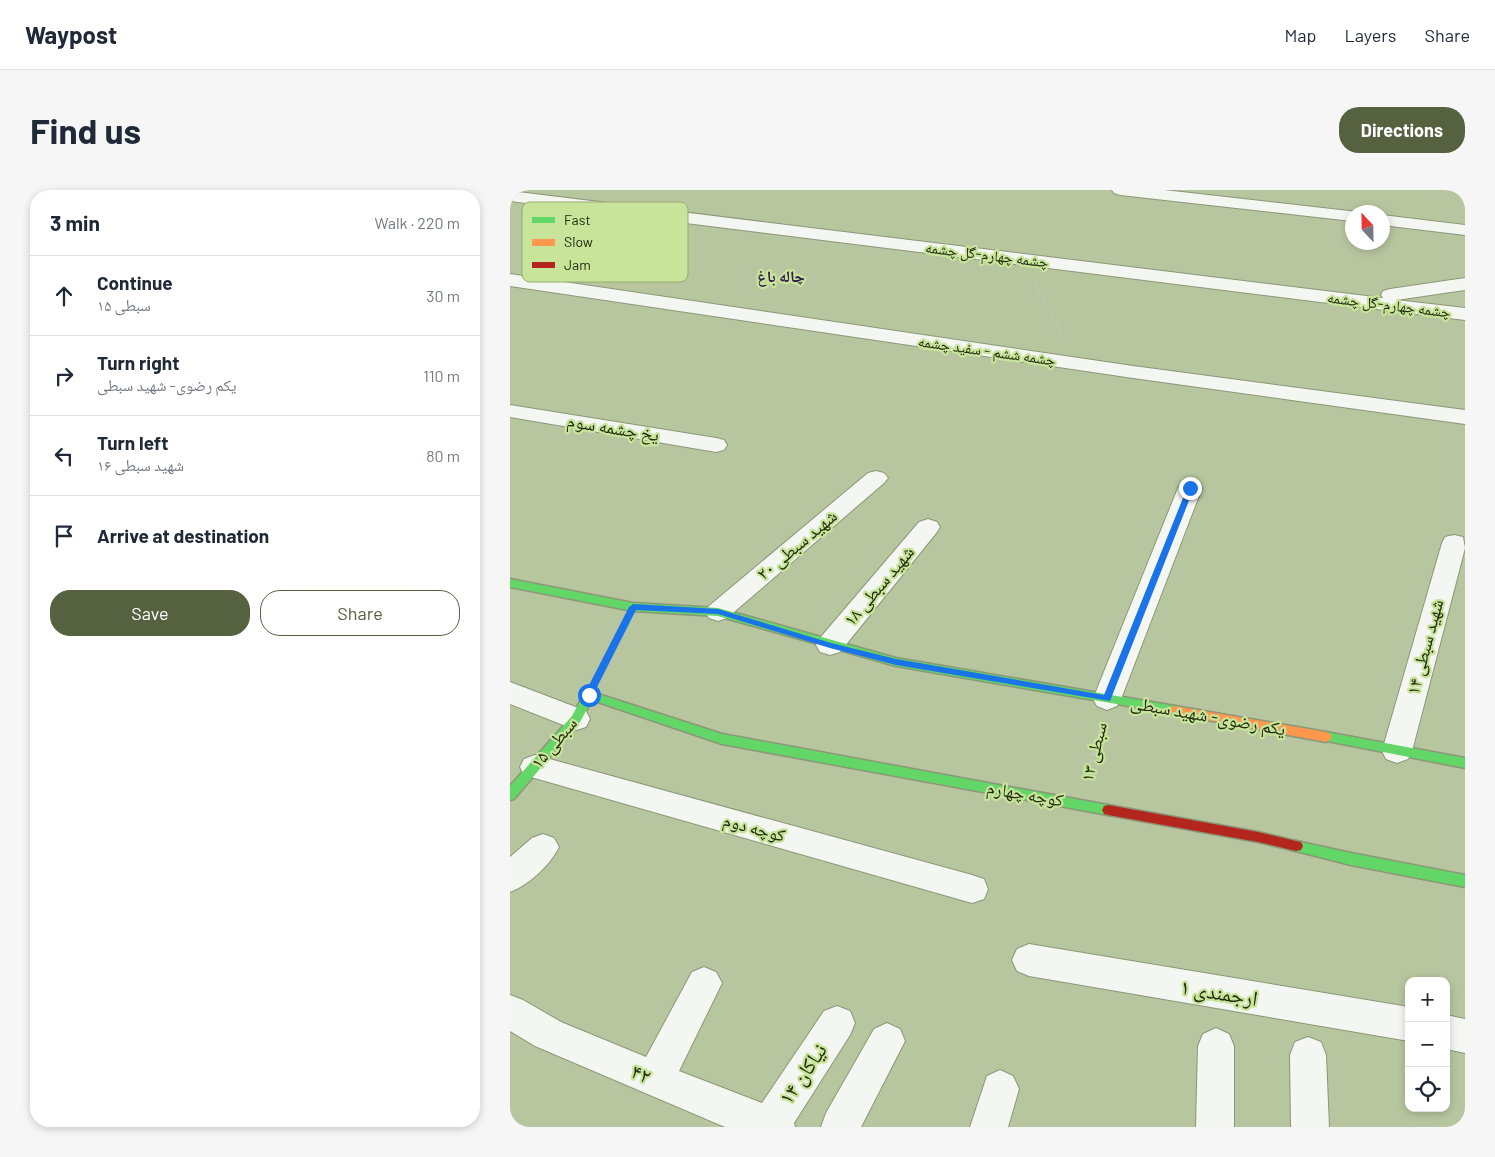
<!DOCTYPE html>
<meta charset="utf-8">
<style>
body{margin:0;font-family:Barlow,"Noto Naskh Arabic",sans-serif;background:#f6f6f7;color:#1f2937}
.controls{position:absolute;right:15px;bottom:15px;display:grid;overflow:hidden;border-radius:10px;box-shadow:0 2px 8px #0003}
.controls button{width:45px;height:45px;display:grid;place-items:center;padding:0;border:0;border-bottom:1px solid #e0e1e3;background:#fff;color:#1f2937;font:25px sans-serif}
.compass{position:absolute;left:835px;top:15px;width:45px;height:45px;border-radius:50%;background:#fff;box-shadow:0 2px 8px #0003;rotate:338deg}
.stop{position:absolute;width:15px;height:15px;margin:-11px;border:4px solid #1a73e8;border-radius:50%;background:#fff}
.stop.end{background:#1a73e8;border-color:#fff;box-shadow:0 1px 5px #0008}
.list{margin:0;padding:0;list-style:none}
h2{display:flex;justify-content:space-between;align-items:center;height:65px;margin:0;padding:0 20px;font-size:21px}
h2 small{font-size:16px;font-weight:400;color:#747a83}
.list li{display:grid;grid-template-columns:32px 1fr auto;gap:15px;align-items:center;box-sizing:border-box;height:80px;padding:0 20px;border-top:1px solid #e0e1e3}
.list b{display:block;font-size:19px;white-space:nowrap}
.list p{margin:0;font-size:16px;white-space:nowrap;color:#747a83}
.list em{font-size:16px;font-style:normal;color:#747a83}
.actions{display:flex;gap:10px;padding:15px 20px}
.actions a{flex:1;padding:11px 0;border:1px solid #566140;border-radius:20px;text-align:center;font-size:18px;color:#566140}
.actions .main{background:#566140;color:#fff}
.icon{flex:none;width:28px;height:28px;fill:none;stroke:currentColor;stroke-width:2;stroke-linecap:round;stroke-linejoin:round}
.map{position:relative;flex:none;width:955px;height:937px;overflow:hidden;border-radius:20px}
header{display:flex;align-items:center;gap:30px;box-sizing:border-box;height:70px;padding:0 25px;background:#fff;border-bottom:1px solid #e0e1e3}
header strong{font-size:24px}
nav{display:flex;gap:28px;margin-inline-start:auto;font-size:18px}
.intro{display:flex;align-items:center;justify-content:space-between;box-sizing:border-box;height:120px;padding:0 30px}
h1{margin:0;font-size:35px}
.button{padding:12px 22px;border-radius:20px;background:#566140;color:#fff;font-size:18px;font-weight:700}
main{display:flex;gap:30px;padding:0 30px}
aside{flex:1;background:#fff;border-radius:20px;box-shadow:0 2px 8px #0003}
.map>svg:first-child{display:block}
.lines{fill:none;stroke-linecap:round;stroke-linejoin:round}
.street-casing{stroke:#8c9778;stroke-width:2}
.fast-casing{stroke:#8c9778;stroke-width:3}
.slow-casing{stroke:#8c9778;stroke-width:3}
.jam-casing{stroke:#8c9778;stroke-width:3}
.path-far2{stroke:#c1c6ba;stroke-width:2;stroke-dasharray:2.5 2;stroke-linecap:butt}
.path-far1{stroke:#c1c6ba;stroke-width:3;stroke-dasharray:3 2.5;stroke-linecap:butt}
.path{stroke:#c1c6ba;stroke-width:4;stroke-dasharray:4.5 3;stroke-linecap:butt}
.street{fill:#f4f6f1;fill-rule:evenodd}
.fast{fill:#63d668;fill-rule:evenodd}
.slow{fill:#ff974d;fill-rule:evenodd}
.jam{fill:#b3261e;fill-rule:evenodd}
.route{fill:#1a73e8}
.labels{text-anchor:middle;stroke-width:4.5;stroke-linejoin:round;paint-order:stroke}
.far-street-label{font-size:15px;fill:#212b0d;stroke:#c8e49a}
.far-neighbourhood-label{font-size:16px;font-weight:bold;fill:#381a53;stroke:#c8e49a}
.street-label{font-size:18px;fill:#212b0d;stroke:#c8e49a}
.near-street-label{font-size:21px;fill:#212b0d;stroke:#c8e49a}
.key{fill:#c8e49a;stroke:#96ac70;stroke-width:1}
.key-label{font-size:14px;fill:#212b0d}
</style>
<header>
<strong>Waypost</strong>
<nav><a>Map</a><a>Layers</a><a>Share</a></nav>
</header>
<div class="intro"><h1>Find us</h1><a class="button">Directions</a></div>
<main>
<aside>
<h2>3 min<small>Walk · 220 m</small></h2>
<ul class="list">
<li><svg class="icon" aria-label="ahead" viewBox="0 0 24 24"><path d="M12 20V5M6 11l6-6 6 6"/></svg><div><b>Continue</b><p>۱۵ سبطی</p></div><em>30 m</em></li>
<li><svg class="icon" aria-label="right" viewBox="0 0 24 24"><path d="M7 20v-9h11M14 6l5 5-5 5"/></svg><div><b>Turn right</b><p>یکم رضوی- شهید سبطی</p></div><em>110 m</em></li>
<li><svg class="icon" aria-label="left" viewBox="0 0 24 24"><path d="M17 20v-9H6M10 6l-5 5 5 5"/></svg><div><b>Turn left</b><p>شهید سبطی ۱۶</p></div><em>80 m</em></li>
<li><svg class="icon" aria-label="arrive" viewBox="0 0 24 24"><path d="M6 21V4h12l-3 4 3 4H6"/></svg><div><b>Arrive at destination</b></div></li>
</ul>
<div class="actions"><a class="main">Save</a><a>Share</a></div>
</aside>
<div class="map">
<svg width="955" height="937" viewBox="0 0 955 937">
<rect width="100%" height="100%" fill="#b7c69f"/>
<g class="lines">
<g class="street-casing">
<path id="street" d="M602 0H654L848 22H842V31L610 5 604 3Z
M0 1 873 108 871 105 873 101 880 99 955 88V100L886 110 955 118V130L0 11Z
M872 25 955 35V45L872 35Z
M0 84 623 176 955 220V234L623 188 0 96Z
M0 215 206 248 214 250 217 255 214 260 206 262 0 227Z
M366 281 374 283 378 288 374 293 217 428 208 431 199 428 195 422 199 416 358 283Z
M680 291 688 293 692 298 611 509 607 516 597 520 587 516 583 509 668 298 672 293Z
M418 329 427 332 430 337 427 342 330 462 320 465 310 462 306 455 310 448 409 332Z
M944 345 953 347 955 358 902 561 898 569 887 573 876 569 872 561 932 353 935 347Z
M0 492 76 521 80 529 76 537 66 540 0 514Z
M25 565 462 685 474 689 478 699 474 709 462 713 14 585 10 577 14 569Z
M33 644 44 648 49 657C40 675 19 695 0 702V667L22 648Z
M519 754 899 817V851L519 786 507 781 502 770 507 759Z
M194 777 206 782 212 793 169 881 252 913 314 821 327 816 340 821 345 833 340 845 284 933 285 937H215L25 856 0 841V805L13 810 51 832 136 867 182 782Z
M936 825 955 829V863L936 859Z
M377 833 390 839 395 851 351 937H311L316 923 364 839Z
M706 838 719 844 724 856V937H686L688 856 693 844Z
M798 847 811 852 816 865 819 937H781L780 865 785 852Z
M490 880 503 886 509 899 498 937H460L477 886Z"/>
</g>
<g class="fast-casing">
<path id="fast" d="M0 389 123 413 208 418 386 468 665 516 669 517 671 520 669 523 665 524 386 476 208 426 123 421 0 397Z
M79 501 212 544 598 615 602 616 604 620 602 624 598 625 212 554 82 510 70 532 4 609 0 610V596L62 526 75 502Z
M816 542 955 568V578L812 550 810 547 812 544Z
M786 651 841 663 955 685V697L841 675 786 661 781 660 779 656 781 652Z"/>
</g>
<g class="slow-casing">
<path id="slow" d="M665 516 816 542 820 544 822 547 820 550 816 552 665 524 661 523 659 520 661 517Z"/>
</g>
<g class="jam-casing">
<path id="jam" d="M598 615 748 642 786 651 791 652 793 656 791 660 786 661 748 652 598 625 594 624 592 620 594 616Z"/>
</g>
<path class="path-far2" d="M524 92 555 151"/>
<path class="path-far1" d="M90 482 112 438"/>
<path class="path" d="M577 588 591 534"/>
<use href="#street" class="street"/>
<use href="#fast" class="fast"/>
<use href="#slow" class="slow"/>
<use href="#jam" class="jam"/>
</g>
<path class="route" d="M680 296 684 298 600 511 386 475 320 458 208 424 126 420 82 507H76L74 505 119 417 123 414 208 419 321 453 386 469 594 505 677 298Z"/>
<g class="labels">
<g class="far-street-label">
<text transform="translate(477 65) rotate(7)" y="5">چشمه چهارم-گل چشمه</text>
<text transform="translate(879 115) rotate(7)" y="5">چشمه چهارم-گل چشمه</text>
<text transform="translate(477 161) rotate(8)" y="5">چشمه ششم - سفید چشمه</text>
</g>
<g class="far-neighbourhood-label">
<text x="271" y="92">چاله باغ</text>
</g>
<g class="street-label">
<text transform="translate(103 238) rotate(9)" y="6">یخ چشمه سوم</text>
<text transform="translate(287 355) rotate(-40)" y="6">شهید سبطی ۲۰</text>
<text transform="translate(369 396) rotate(-50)" y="6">۱۸ شهید سبطی</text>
<text transform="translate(915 457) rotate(-75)" y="6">شهید سبطی ۱۴</text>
<text transform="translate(698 526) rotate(10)" y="6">یکم رضوی- شهید سبطی</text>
<text transform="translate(44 553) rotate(-50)" y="6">۱۵ سبطی</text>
<text transform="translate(584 562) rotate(-76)" y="6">۱۳ سبطی</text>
<text transform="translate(515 604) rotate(10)" y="6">کوچه چهارم</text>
<text transform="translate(244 638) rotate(15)" y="6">کوچه دوم</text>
</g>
<g class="near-street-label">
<text transform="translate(709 803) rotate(9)" y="7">۱ ارجمندی</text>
<text transform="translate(131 884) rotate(23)" y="7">۴۲</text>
<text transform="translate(293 884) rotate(-56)" y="7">۱۴ نیاکان</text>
</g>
</g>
<rect x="12" y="12" width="166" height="80" rx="8" class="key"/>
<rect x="22" y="27" width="23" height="6" fill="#63d668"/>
<rect x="22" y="49" width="23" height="7" fill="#ff974d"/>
<rect x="22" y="72" width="23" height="6" fill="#b3261e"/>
<g class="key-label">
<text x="54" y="35">Fast</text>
<text x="54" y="57">Slow</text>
<text x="54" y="80">Jam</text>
</g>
</svg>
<div class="controls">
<button>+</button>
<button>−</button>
<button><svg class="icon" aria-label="locate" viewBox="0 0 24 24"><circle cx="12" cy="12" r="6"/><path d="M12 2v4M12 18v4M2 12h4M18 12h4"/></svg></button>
</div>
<svg class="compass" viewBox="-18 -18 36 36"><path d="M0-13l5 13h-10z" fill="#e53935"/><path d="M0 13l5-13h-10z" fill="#747a83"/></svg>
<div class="stop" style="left:79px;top:505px"></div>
<div class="stop end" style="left:680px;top:298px"></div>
</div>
</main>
